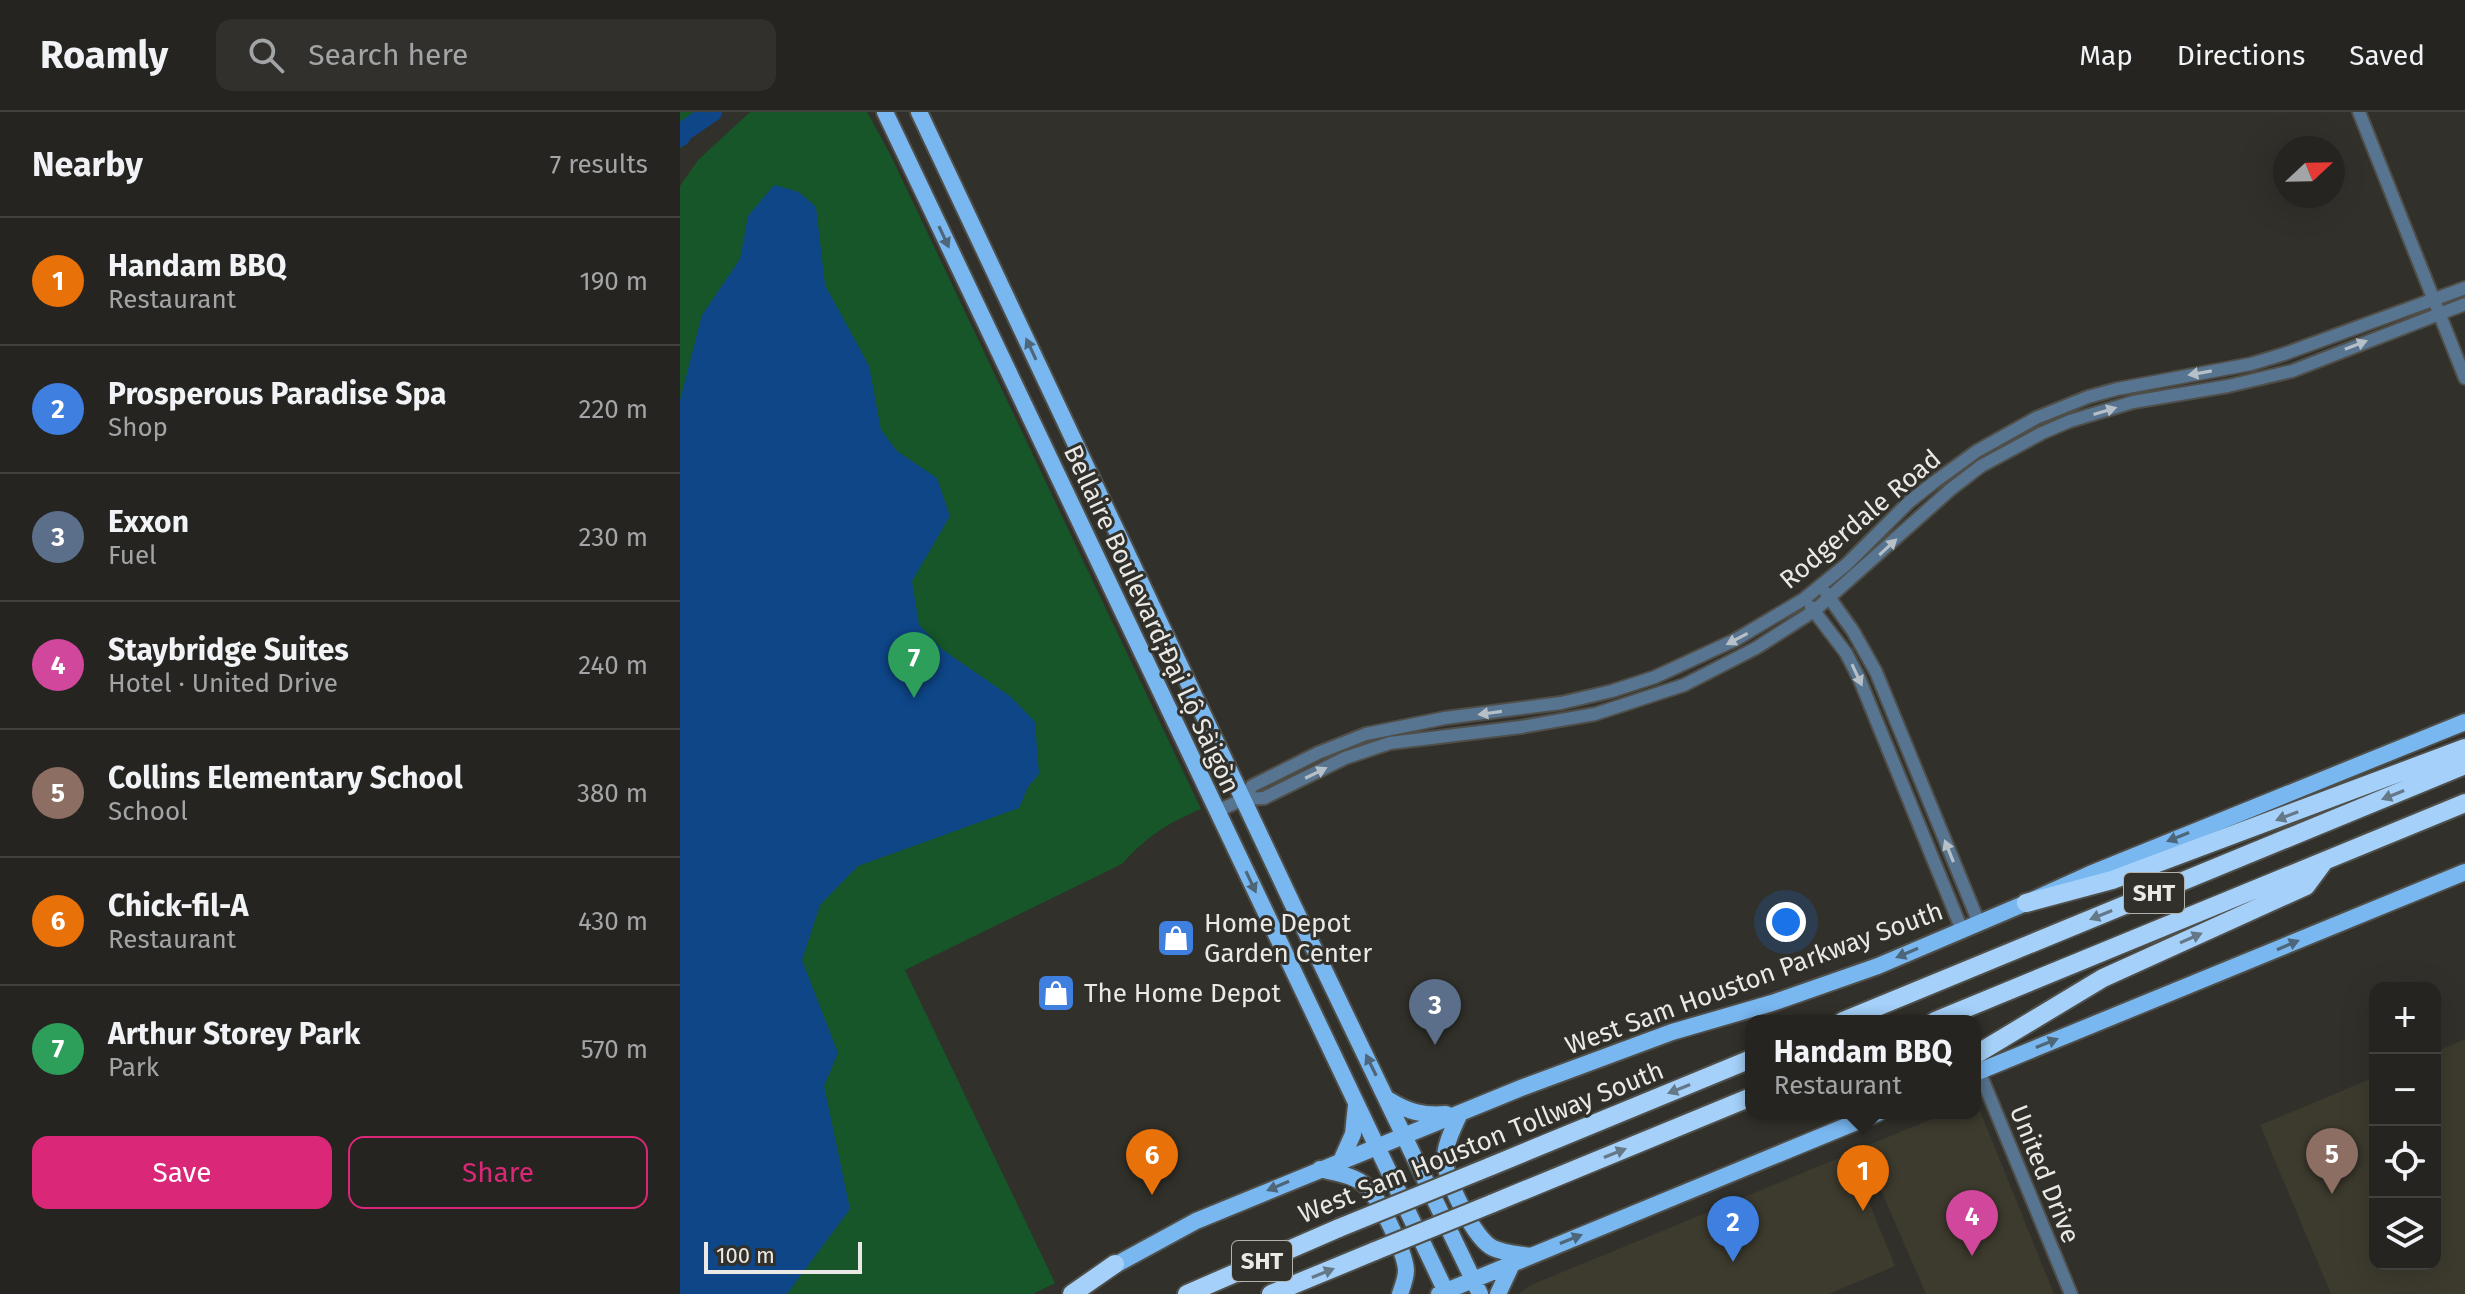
<!DOCTYPE html>
<meta charset="utf-8">
<style>
body{margin:0;font-family:"Fira Sans",sans-serif;background:#31302d;color:#f1f3f6}
.controls{position:absolute;right:24px;bottom:24px;display:grid;overflow:hidden;border-radius:16px;box-shadow:0 8px 32px #0002}
.controls button{width:72px;height:72px;display:grid;place-items:center;padding:0;border:0;border-bottom:2px solid #42413e;background:#252420;color:#f1f3f6;font:40px sans-serif}
.compass{position:absolute;left:1593px;top:24px;width:72px;height:72px;border-radius:50%;background:#252420;box-shadow:0 8px 32px #0002;rotate:68deg}
.scale{position:absolute;left:24px;bottom:20px;width:158px;box-sizing:border-box;padding-left:8px;border:4px solid #eae9e5;border-top:0;font-size:22px;line-height:28px;white-space:nowrap;color:#eae9e5;-webkit-text-stroke:6px #31302a;paint-order:stroke}
.you{position:absolute;left:1106px;top:810px;width:28px;height:28px;margin:-20px;border:6px solid #fff;border-radius:50%;background:#1a73e8;box-shadow:0 0 0 12px #1a73e833}
.badge{display:grid;place-items:center;width:52px;height:52px;border-radius:50%;background:#db2777;color:#fff;font-size:26px;font-weight:700}
.pin{position:absolute;translate:-50% -66px;filter:drop-shadow(0 2px 4px #0008)}
.pin::after{content:'';position:absolute;top:42px;width:28px;height:24px;background:inherit;clip-path:polygon(0 0,100% 0,50% 100%)}
.popup{position:absolute;left:1065px;top:903px;width:236px;height:104px;box-sizing:border-box;display:grid;place-content:center;border-radius:16px;background:#252420;filter:drop-shadow(0 2px 6px #0005);font-size:26px;white-space:nowrap;color:#a3a4a5}
.popup b{font-size:30px;color:#f1f3f6}
.popup::after{content:'';position:absolute;left:50%;top:100%;margin-left:-16px;border:16px solid transparent;border-top-color:#252420}
.list{margin:0;padding:0;list-style:none}
h2{display:flex;justify-content:space-between;align-items:center;height:104px;margin:0;padding:0 32px;font-size:34px}
h2 small{font-size:26px;font-weight:400;color:#a3a4a5}
.list li{display:grid;grid-template-columns:52px 1fr auto;gap:24px;align-items:center;box-sizing:border-box;height:128px;padding:0 32px;border-top:2px solid #42413e}
.list b{display:block;font-size:30px;white-space:nowrap}
.list p{margin:0;font-size:26px;white-space:nowrap;color:#a3a4a5}
.list em{font-size:26px;font-style:normal;color:#a3a4a5}
.actions{display:flex;gap:16px;padding:24px 32px}
.actions a{flex:1;padding:18px 0;border:2px solid #db2777;border-radius:16px;text-align:center;font-size:28px;color:#db2777}
.actions .main{background:#db2777;color:#fff}
.icon{flex:none;width:44px;height:44px;fill:none;stroke:currentColor;stroke-width:2;stroke-linecap:round;stroke-linejoin:round}
.map{position:relative;flex:none;width:1785px;height:1182px;overflow:hidden}
header{display:flex;align-items:center;gap:48px;box-sizing:border-box;height:112px;padding:0 40px;background:#252420;border-bottom:2px solid #42413e}
header strong{font-size:38px}
nav{display:flex;gap:44px;margin-inline-start:auto;font-size:28px}
.search{width:560px;height:72px;background:#31302d;display:flex;align-items:center;gap:20px;box-sizing:border-box;padding:0 28px;border-radius:16px;color:#a3a4a5;font-size:30px}
main{display:flex}
aside{flex:1;background:#252420}
.map>svg:first-child{display:block}
.built{fill:#3d3a2e}
.green{fill:#165628}
.water{fill:#0e4688}
.lines{fill:none;stroke-linecap:round;stroke-linejoin:round}
.river{stroke:#0e4688;stroke-width:20}
.minor-casing{stroke:#4f4e48;stroke-width:16}
.major-casing{stroke:#4f4e48;stroke-width:20}
.highway-casing{stroke:#4f4e48;stroke-width:22}
.minor{stroke:#577490;stroke-width:12}
.major{stroke:#79b7f0;stroke-width:16}
.highway{stroke:#a4d0f9;stroke-width:18}
.highway-bridge-casing{stroke:#4f4e48;stroke-width:22;stroke-linecap:butt}
.highway-bridge{stroke:#a4d0f9;stroke-width:18}
.oneway{fill:#4e6679}
.oneway2{fill:#b7c0c7}
.oneway3{fill:#657887}
.labels{text-anchor:middle;stroke-width:6;stroke-linejoin:round;paint-order:stroke}
.shield{fill:#31302a;stroke:#b2b2ad;stroke-width:2}
.shield-label{font-size:24px;font-weight:bold;fill:#eae9e5}
.street-label{font-size:26px;fill:#eae9e5;stroke:#31302a}
.poi-label{font-size:26px;fill:#eae9e5;stroke:#31302a;text-anchor:start}
</style>
<header>
<strong>Roamly</strong>
<div class="search"><svg class="icon" aria-label="search" viewBox="0 0 24 24"><circle cx="10" cy="10" r="6"/><path d="M15 15l6 6"/></svg>Search here</div>
<nav><a>Map</a><a>Directions</a><a>Saved</a></nav>
</header>
<main>
<aside>
<h2>Nearby<small>7 results</small></h2>
<ul class="list">
<li><span class="badge" style="background:#e8710a">1</span><div><b>Handam BBQ</b><p>Restaurant</p></div><em>190 m</em></li>
<li><span class="badge" style="background:#3f7fe0">2</span><div><b>Prosperous Paradise Spa</b><p>Shop</p></div><em>220 m</em></li>
<li><span class="badge" style="background:#5c6f8a">3</span><div><b>Exxon</b><p>Fuel</p></div><em>230 m</em></li>
<li><span class="badge" style="background:#d1479c">4</span><div><b>Staybridge Suites</b><p>Hotel · United Drive</p></div><em>240 m</em></li>
<li><span class="badge" style="background:#8d6e63">5</span><div><b>Collins Elementary School</b><p>School</p></div><em>380 m</em></li>
<li><span class="badge" style="background:#e8710a">6</span><div><b>Chick-fil-A</b><p>Restaurant</p></div><em>430 m</em></li>
<li><span class="badge" style="background:#2e9e5b">7</span><div><b>Arthur Storey Park</b><p>Park</p></div><em>570 m</em></li>
</ul>
<div class="actions"><a class="main">Save</a><a>Share</a></div>
</aside>
<div class="map">
<svg width="1785" height="1182" viewBox="0 0 1785 1182">
<rect width="100%" height="100%" fill="#31302a"/>
<path class="built" d="M1785 927V1182H1651L1580 1013 1695 965V1152H1755V940Z
M1296 989 1328 1068 1374 1182H1246L1200 1076 1176 1038 1267 1001H1295Z
M1161 1045 1187 1085 1215 1154 1149 1182H838L851 1173Z"/>
<path class="green" d="M0 0H36L10 24 0 37Z
M70 0H187L210 42 521 697C487 712 468 723 442 752L225 858 375 1171 353 1182H0V74L18 48Z"/>
<path class="water" d="M94 73 119 80 136 95 145 173 189 254 201 318 217 339 257 366 270 404 232 469 239 513 263 538 331 585 355 610 359 662 348 675 339 696 178 754 140 793 122 848 158 941 144 974 170 1097 107 1182H0V288L22 203 60 147 68 104Z"/>
<g class="lines">
<path class="river" d="M0 25 4 19 32 0"/>
<g class="minor-casing">
<path id="minor" d="M1679 0 1785 266
M1146 481 1173 519 1196 560 1299 811
M1131 495 1166 541 1179 566 1282 818
M564 687 572 674 638 641 686 622 765 606 881 591 932 579 975 565 1055 528 1124 487 1167 452 1229 390 1253 371 1297 339 1356 306 1408 285 1437 277 1571 252 1604 242 1785 176
M537 699 564 687 584 686 665 646 710 631 841 615 915 602 1004 573 1076 536 1134 499 1271 377 1301 354 1362 321 1390 309 1453 290 1548 274 1612 259 1785 192
M1299 959 1391 1182"/>
</g>
<g class="major-casing">
<path id="major" d="M205 0 767 1182
M239 0 612 791 800 1182
M1295 961 1785 760
M709 988C728 1000 744 1004 766 1002
M780 1001C774 1015 764 1033 765 1049 766 1068 794 1127 813 1136 823 1141 838 1142 850 1144
M661 1049 673 1022 676 993
M640 1057C655 1061 674 1063 686 1074 699 1086 725 1140 726 1158 726 1166 723 1174 720 1182
M426 1158 516 1109 841 976 992 920 1092 891 1198 854 1346 791 1410 762 1785 610
M759 1182 1198 1001
M818 1182 832 1152"/>
</g>
<g class="highway-casing">
<path id="highway" d="M1346 791 1432 768 1785 636
M1163 909 1785 653
M1255 909 1785 691
M1295 943 1423 866 1626 774 1643 751
M809 1055 1071 947
M811 1092 1071 985
M392 1182 435 1152
M507 1182 659 1116
M591 1182 695 1139"/>
</g>
<use href="#minor" class="minor"/>
<use href="#major" class="major"/>
<use href="#highway" class="highway"/>
<g class="highway-bridge-casing">
<path id="highway-bridge" d="M659 1116 809 1055
M695 1139 811 1092"/>
</g>
<use href="#highway-bridge" class="highway-bridge"/>
</g>
<defs><path id="oneway-solid" d="M-6-.8H1V-3.2L6.5 0L1 3.2V.8H-6Z" transform="scale(2)"/></defs>
<g class="oneway">
<use href="#oneway-solid" transform="translate(264 125) rotate(65)"/>
<use href="#oneway-solid" transform="translate(351 237) rotate(-115)"/>
<use href="#oneway-solid" transform="translate(1498 725) rotate(158)"/>
<use href="#oneway-solid" transform="translate(571 770) rotate(65)"/>
<use href="#oneway-solid" transform="translate(1608 833) rotate(-23)"/>
<use href="#oneway-solid" transform="translate(1227 841) rotate(157)"/>
<use href="#oneway-solid" transform="translate(1367 931) rotate(-22)"/>
<use href="#oneway-solid" transform="translate(691 953) rotate(-116)"/>
<use href="#oneway-solid" transform="translate(598 1074) rotate(157)"/>
<use href="#oneway-solid" transform="translate(891 1127) rotate(-22)"/>
</g>
<g class="oneway2">
<use href="#oneway-solid" transform="translate(1676 233) rotate(-21)"/>
<use href="#oneway-solid" transform="translate(1520 261) rotate(170)"/>
<use href="#oneway-solid" transform="translate(1425 299) rotate(-17)"/>
<use href="#oneway-solid" transform="translate(1208 435) rotate(-43)"/>
<use href="#oneway-solid" transform="translate(1057 527) rotate(152)"/>
<use href="#oneway-solid" transform="translate(1177 563) rotate(65)"/>
<use href="#oneway-solid" transform="translate(810 601) rotate(172)"/>
<use href="#oneway-solid" transform="translate(636 661) rotate(-26)"/>
<use href="#oneway-solid" transform="translate(1269 739) rotate(-112)"/>
</g>
<g class="oneway3">
<use href="#oneway-solid" transform="translate(1713 683) rotate(158)"/>
<use href="#oneway-solid" transform="translate(1607 704) rotate(159)"/>
<use href="#oneway-solid" transform="translate(1421 803) rotate(158)"/>
<use href="#oneway-solid" transform="translate(1511 826) rotate(-24)"/>
<use href="#oneway-solid" transform="translate(999 977) rotate(158)"/>
<use href="#oneway-solid" transform="translate(935 1041) rotate(-22)"/>
<use href="#oneway-solid" transform="translate(643 1161) rotate(-22)"/>
</g>
<defs>
<g id="shop-square" transform="scale(2)"><rect x="-9" y="-9" width="18" height="18" rx="4" fill="#3f7fe0" stroke="#31302a"/><path d="M-5-2.5h2.3a2.7 3.5 0 0 1 5.4 0H5L5.5 6h-11ZM-1.5-2.5h3a1.5 2.3 0 0 0-3 0Z" fill="#fff"/></g>
</defs>
<g fill-rule="evenodd">
<use href="#shop-square" x="496" y="826"/>
<use href="#shop-square" x="376" y="881"/>
</g>
<g class="labels">
<g class="shield">
<rect x="1444" y="761" width="60" height="40" rx="6"/>
<rect x="552" y="1129" width="60" height="40" rx="6"/>
</g>
<g class="shield-label">
<text x="1474" y="789">SHT</text>
<text x="582" y="1157">SHT</text>
</g>
<g class="street-label">
<text transform="translate(1180 407) rotate(-40)" y="9">Rodgerdale Road</text>
<text transform="translate(472 507) rotate(65)" y="9">Bellaire Boulevard;Đại Lộ Sàigòn</text>
<text transform="translate(1074 866) rotate(-20)" y="9">West Sam Houston Parkway South</text>
<text transform="translate(801 1030) rotate(-22)" y="9">West Sam Houston Tollway South</text>
<text transform="translate(1365 1062) rotate(68)" y="9">United Drive</text>
</g>
<g class="poi-label">
<text x="524" y="820">Home Depot<tspan x="524" dy="30">Garden Center</tspan></text>
<text x="404" y="890">The Home Depot</text>
</g>
</g>
</svg>
<div class="controls">
<button>+</button>
<button>−</button>
<button><svg class="icon" aria-label="locate" viewBox="0 0 24 24"><circle cx="12" cy="12" r="6"/><path d="M12 2v4M12 18v4M2 12h4M18 12h4"/></svg></button>
<button><svg class="icon" aria-label="layers" viewBox="0 0 24 24"><path d="M12 4l9 5-9 5-9-5zM3 14l9 5 9-5"/></svg></button>
</div>
<svg class="compass" viewBox="-18 -18 36 36"><path d="M0-13l5 13h-10z" fill="#e53935"/><path d="M0 13l5-13h-10z" fill="#a3a4a5"/></svg>
<div class="scale">100 m</div>
<div class="you"></div>
<div class="pin badge" style="left:1183px;top:1099px;background:#e8710a">1</div>
<div class="popup"><b>Handam BBQ</b>Restaurant</div>
<div class="pin badge" style="left:1053px;top:1150px;background:#3f7fe0">2</div>
<div class="pin badge" style="left:755px;top:933px;background:#5c6f8a">3</div>
<div class="pin badge" style="left:1292px;top:1144px;background:#d1479c">4</div>
<div class="pin badge" style="left:1652px;top:1082px;background:#8d6e63">5</div>
<div class="pin badge" style="left:472px;top:1083px;background:#e8710a">6</div>
<div class="pin badge" style="left:234px;top:586px;background:#2e9e5b">7</div>
</div>
</main>
